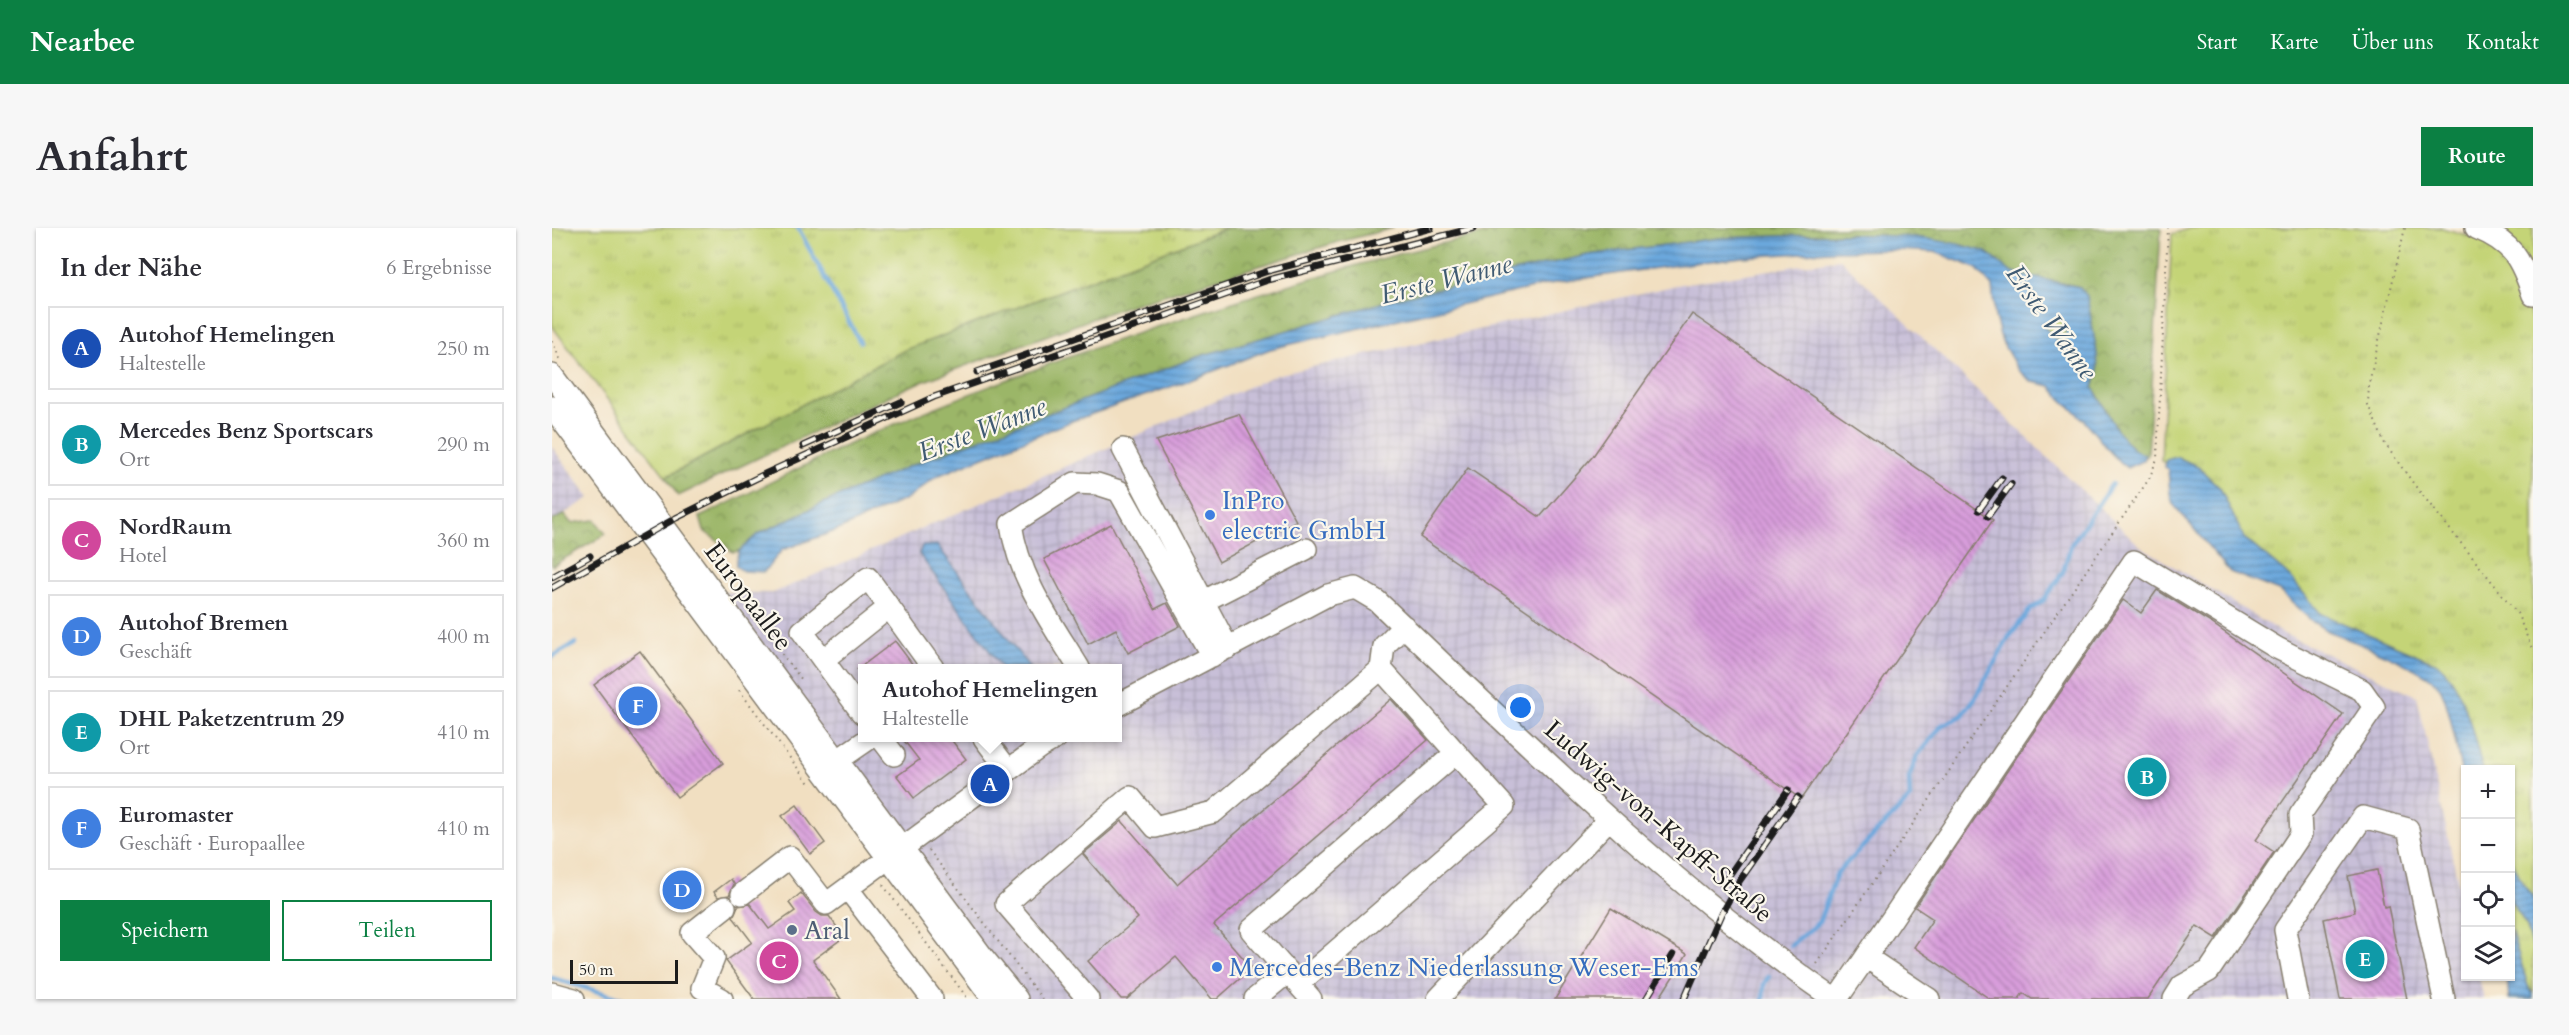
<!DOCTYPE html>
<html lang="de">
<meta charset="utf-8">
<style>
body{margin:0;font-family:Cardo,serif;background:#f7f7f7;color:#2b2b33}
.controls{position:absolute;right:18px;bottom:18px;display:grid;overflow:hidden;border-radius:0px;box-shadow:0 2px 4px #0004}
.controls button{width:54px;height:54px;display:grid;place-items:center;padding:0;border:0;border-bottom:2px solid #e1e1e2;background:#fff;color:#2b2b33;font:30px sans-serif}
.scale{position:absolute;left:18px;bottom:15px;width:108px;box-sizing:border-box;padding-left:6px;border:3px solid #1c1c1c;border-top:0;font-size:16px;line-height:21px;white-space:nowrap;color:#1c1c1c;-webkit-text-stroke:4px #fbf7ec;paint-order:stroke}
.you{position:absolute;left:969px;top:480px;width:21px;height:21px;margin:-15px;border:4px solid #fff;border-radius:50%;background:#1a73e8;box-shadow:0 0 0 9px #1a73e833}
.badge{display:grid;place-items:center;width:39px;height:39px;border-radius:50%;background:#0b8043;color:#fff;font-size:20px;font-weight:700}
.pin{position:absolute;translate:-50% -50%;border:3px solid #fff;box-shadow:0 2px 6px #0006}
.popup{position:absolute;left:306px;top:436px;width:264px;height:78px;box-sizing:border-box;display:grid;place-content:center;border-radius:0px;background:#fff;filter:drop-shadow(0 2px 4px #0005);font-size:20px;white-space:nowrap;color:#7c7c81}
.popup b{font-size:22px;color:#2b2b33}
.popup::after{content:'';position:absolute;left:50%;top:100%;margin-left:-12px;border:12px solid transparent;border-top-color:#fff}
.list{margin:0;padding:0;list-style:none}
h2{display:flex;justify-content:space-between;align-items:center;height:78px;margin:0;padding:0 24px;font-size:26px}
h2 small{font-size:20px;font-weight:400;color:#7c7c81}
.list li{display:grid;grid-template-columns:39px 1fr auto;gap:18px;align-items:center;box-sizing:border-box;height:84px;margin:0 12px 12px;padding:0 12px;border:2px solid #e1e1e2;border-radius:0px}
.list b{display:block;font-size:22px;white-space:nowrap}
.list p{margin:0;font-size:20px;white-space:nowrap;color:#7c7c81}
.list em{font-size:20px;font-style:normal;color:#7c7c81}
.actions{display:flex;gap:12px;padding:18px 24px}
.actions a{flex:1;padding:14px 0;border:2px solid #0b8043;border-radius:0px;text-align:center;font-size:21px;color:#0b8043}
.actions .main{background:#0b8043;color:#fff}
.icon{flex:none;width:33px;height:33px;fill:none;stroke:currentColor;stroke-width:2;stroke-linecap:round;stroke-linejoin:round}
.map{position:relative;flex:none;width:1981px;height:771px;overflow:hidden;border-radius:0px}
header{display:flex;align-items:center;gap:36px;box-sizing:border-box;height:84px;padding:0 30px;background:#0b8043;color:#fff}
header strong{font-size:28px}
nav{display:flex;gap:33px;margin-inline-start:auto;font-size:21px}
.intro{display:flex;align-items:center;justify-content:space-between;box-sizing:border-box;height:144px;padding:0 36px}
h1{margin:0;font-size:42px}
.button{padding:15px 27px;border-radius:0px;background:#0b8043;color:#fff;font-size:21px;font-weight:700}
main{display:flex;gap:36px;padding:0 36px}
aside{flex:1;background:#fff;border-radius:0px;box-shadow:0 2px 4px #0004}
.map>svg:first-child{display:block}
.industrial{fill:url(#industrial-grid);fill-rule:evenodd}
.grass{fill:url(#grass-tufts);stroke:#70784a;stroke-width:1.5}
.forest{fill:url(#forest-crowns);stroke:#5c6942;stroke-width:1.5}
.water{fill:url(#water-rules);stroke:#44627c;stroke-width:1.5;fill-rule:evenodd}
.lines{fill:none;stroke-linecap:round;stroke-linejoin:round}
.stream{stroke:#6ca8dd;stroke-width:4.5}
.building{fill:url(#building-back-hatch)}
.minor-casing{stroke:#867e6e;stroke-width:24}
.path{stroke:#867e6e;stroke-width:2;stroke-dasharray:1.5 4.5;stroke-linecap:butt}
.minor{stroke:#fff;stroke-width:21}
.rail-casing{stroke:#1c1c1c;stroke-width:7}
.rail{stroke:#fbf7ec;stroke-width:4.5;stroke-dasharray:14;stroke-linecap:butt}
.shop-dot{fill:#3f7fe0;stroke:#fbf7ec;stroke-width:2}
.service-dot{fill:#5c6f8a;stroke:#fbf7ec;stroke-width:2}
.labels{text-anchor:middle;stroke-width:4.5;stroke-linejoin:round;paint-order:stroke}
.shop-label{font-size:26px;fill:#366cbe;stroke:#fbf7ec;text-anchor:start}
.street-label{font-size:26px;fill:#1c1c1c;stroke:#fbf7ec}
.service-label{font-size:26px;fill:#4e5e75;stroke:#fbf7ec;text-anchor:start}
.water-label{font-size:27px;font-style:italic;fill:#405b73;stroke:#fbf7ec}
</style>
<header>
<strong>Nearbee</strong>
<nav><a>Start</a><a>Karte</a><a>Über uns</a><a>Kontakt</a></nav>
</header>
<div class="intro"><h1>Anfahrt</h1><a class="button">Route</a></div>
<main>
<aside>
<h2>In der Nähe<small>6 Ergebnisse</small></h2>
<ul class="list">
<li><span class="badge" style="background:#1a4fb4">A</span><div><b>Autohof Hemelingen</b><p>Haltestelle</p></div><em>250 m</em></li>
<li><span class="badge" style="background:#0f9aa8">B</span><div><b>Mercedes Benz Sportscars</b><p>Ort</p></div><em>290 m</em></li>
<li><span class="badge" style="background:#d1479c">C</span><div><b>NordRaum</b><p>Hotel</p></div><em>360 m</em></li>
<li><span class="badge" style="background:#3f7fe0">D</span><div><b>Autohof Bremen</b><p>Geschäft</p></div><em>400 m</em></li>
<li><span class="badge" style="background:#0f9aa8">E</span><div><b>DHL Paketzentrum 29</b><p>Ort</p></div><em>410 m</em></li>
<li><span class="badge" style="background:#3f7fe0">F</span><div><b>Euromaster</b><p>Geschäft · Europaallee</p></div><em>410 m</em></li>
</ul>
<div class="actions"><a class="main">Speichern</a><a>Teilen</a></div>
</aside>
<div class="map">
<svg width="1981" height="771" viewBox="0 0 1981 771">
<defs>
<pattern id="industrial-grid" width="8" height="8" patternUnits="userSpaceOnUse" patternTransform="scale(1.5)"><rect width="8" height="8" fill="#c8bfd8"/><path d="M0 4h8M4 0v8" fill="none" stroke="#aba4b9"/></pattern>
<pattern id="grass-tufts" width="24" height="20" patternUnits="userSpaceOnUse" patternTransform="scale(1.5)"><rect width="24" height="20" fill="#c4d477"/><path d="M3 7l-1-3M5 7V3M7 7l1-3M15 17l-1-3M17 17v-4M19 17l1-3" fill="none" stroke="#a8b566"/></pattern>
<pattern id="forest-crowns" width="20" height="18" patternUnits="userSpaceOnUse" patternTransform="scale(1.5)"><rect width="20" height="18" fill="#9bb668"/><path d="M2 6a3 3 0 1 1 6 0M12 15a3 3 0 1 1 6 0" fill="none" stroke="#7e9355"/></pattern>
<pattern id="water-rules" width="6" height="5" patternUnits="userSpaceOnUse" patternTransform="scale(1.5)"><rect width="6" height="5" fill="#6ca8dd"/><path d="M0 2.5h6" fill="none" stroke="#5888b2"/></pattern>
<pattern id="building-back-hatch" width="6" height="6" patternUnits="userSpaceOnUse" patternTransform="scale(1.5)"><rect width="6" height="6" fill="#d89ddb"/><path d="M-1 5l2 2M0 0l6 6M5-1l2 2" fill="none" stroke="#ae7fb1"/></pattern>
</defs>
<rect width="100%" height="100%" fill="#fbf7ec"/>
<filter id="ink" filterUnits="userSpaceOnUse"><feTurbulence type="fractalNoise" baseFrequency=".0167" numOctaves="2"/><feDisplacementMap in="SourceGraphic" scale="12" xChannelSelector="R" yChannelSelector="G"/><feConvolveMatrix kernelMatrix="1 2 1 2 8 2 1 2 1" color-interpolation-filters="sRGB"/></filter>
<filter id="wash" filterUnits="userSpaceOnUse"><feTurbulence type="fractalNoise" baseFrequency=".008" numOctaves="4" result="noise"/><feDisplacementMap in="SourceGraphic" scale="24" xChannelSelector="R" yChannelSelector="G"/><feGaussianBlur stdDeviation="1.35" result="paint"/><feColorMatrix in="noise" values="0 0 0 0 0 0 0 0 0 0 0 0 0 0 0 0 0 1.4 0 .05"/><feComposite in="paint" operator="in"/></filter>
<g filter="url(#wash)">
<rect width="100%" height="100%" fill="#f1dfc1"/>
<path class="industrial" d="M1288 31 1588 318 1732 406 1865 468 1913 686 1914 748 1927 749 1932 771H462L157 364 221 365 724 147 1130 56ZM310 440H566V510H310Z
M0 219 38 270 0 293Z"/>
<path class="grass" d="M0 0H675L353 122 114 249 0 98Z
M1639 0H1890L1932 12 1950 26 1965 46 1981 96V670L1969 652 1959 630 1958 542 1931 541C1920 507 1914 460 1886 436L1769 386 1736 347 1692 310 1668 260 1645 238 1625 229 1615 232 1614 235 1609 233 1620 6Z
M1935 0H1981V54Z
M1503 91 1510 92 1514 98V106L1503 112 1492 98Z
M1959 673 1975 698 1981 722V766L1976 758 1959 702Z"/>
<path class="forest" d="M675 0H842L786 14 569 80 356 159 126 268 114 249 353 122Z
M962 0H1609L1596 227 1593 230V227C1570 221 1553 179 1541 159L1546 146 1528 59 1460 45 1434 24 1363 9 1295 6 1167 10 1036 27 846 70 645 129 358 238 278 272 206 306 187 323 181 324 152 303 148 289C207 261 264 230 324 204 432 158 544 118 656 82 756 50 858 20 962 0Z
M12 286 19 295 43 292 54 306 0 338V293Z"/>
<path class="water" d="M1295 6 1363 9 1406 16 1434 24 1460 45 1528 59 1535 68 1545 125 1546 146 1541 159C1553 179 1570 221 1593 227L1592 232 1575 240C1557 227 1543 203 1525 185 1516 176 1506 170 1499 158L1480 154 1466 142 1450 114 1443 89 1440 58 1424 40 1383 24 1346 22 1278 23 1190 29 1118 38 1006 54 718 121 641 151 520 193 385 248 358 269 286 302 230 322 212 344 191 343 184 338V332L187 323 206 306 278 272 358 238 645 129 846 70 1036 27 1167 10ZM1503 91 1510 92 1514 98V106L1504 112 1492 98Z
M1625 229 1645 238 1668 260 1692 310 1736 347 1769 386 1886 436C1914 460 1920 507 1931 541L1914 542 1913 560C1907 537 1898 472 1886 457 1872 440 1797 412 1774 402L1761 394 1727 363 1678 344 1621 276 1618 266 1616 241 1613 239 1614 232Z
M385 317 478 440H450L367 326 370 318Z
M1959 630 1969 652 1981 670V722L1975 698 1959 673Z
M1959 702 1976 758 1981 766V771H1957L1955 749 1958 748Z"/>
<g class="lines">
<path class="stream" d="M246 0 308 114
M0 429 24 415
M1239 717 1267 694 1285 645 1358 570 1357 550 1365 528 1390 497 1410 488 1423 470 1457 409 1478 382 1491 373 1511 344 1519 317 1560 256
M0 750 71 771
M1211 771 1212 756 1217 748"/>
</g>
<g id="blocks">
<path class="building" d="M1140 86 1441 292 1249 571 868 309 916 240 988 289 1041 228Z
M687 186 744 293 667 334 604 213Z
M559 296 603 381 615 375 628 398 576 425 564 401 536 416 492 331Z
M1605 362 1659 395 1791 486 1704 612 1722 624 1664 710 1645 698 1596 771H1480L1471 765 1467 771H1438L1362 719 1381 691 1363 679 1571 372 1589 385Z
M343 413 364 441H306Z
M88 423 171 535 125 569 42 457Z
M839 471 876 512 662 697 700 740 665 771H660L624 729 575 771H569L536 733 586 690 531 626 570 593 625 656Z
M350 510H398L414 531 362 570 345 548 367 532Z
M245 577 273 615 258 626 230 588Z
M1825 642 1832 679 1836 678 1855 771H1788L1772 691 1803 684 1796 648Z
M179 651 182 656 177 667 166 669 162 664Z
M249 665 264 684 270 688H277L292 709 261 732 289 771H202L174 733 200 714 181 689 186 678 198 676 217 701 243 683 237 675Z
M1059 680 1135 726 1107 771H1003Z"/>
</g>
</g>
<g filter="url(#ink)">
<use href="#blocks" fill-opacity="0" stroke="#867e6e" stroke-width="1.5"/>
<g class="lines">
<g class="minor-casing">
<path id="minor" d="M1924 0C1961 15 1969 31 1981 67
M0 147 431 729 465 771
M0 179 441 771
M571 221 676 420
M652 373 754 321
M271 432 250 403 316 350 381 440
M527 440C499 394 467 351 459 296L523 255 545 256 567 263 660 428
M566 477 776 367 803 360 825 373C971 512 1116 656 1282 771
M310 485 271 432 336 380
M329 510 342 527
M432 510 456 542
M286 532 318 510
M296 661 380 771
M190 666 238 629 274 676 488 519 504 510
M1314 729 1582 333 1725 420 1810 462 1822 479 1748 587 1749 606 1657 743 1630 758 1622 771
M746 756 952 578 829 441 832 418 852 398
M0 765 22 771
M170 771 150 760 162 730 140 705 173 679
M536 771 454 676 578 569 603 599 662 584 829 441
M703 771 736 744
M759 771 699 702 904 525
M886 771 1057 591
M1285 771 1314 729 1377 771
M1746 771 1733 702 1811 589 1856 601 1892 771"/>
</g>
<path class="path" d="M1853 0 1817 155 1816 177 1833 216 1864 259 1965 385 1981 423
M0 113 9 133
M226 421 250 452
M187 462 259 558
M377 622 490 771
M331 657 416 771
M1265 736 1597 251 1605 231 1616 0"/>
<use href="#minor" class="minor"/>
<g class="rail-casing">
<path id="rail" d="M425 144 716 43 879 0
M251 218 349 174
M1427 282 1450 250
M1436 288 1459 256
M0 349 38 328
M0 360 124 290 215 245 382 169 716 52 922 0
M1171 656 1236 562
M1094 771 1121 727
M1132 771 1169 686 1186 655 1246 569"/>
</g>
<use href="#rail" class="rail"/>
</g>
</g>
<g class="shop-dot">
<circle cx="658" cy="287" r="6"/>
<circle cx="665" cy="739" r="6"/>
</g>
<circle class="service-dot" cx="240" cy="702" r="6"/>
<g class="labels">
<g class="shop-label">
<text x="670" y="281">InPro<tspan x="670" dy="30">electric GmbH</tspan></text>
<text x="677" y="748">Mercedes-Benz Niederlassung Weser-Ems</text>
</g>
<g class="street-label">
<text transform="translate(197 368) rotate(53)" y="9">Europaallee</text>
<text transform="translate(1107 593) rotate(41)" y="9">Ludwig-von-Kapff-Straße</text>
</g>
<g class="service-label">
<text x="252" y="711">Aral</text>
</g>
<g class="water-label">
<text transform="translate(894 51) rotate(-14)" y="9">Erste Wanne</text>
<text transform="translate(1500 94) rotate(54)" y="9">Erste Wanne</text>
<text transform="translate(430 201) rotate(-21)" y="9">Erste Wanne</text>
</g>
</g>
</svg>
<div class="controls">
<button>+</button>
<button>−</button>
<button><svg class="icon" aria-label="locate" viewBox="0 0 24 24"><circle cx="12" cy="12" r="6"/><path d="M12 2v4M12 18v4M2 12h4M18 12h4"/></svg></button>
<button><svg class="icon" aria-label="layers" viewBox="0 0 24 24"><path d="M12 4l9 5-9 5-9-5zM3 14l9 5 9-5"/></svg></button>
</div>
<div class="scale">50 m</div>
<div class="you"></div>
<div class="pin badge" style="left:438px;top:556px;background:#1a4fb4">A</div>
<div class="popup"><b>Autohof Hemelingen</b>Haltestelle</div>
<div class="pin badge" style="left:1595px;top:549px;background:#0f9aa8">B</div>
<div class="pin badge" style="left:227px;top:733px;background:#d1479c">C</div>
<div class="pin badge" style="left:130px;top:662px;background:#3f7fe0">D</div>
<div class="pin badge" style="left:1813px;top:731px;background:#0f9aa8">E</div>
<div class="pin badge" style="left:86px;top:478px;background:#3f7fe0">F</div>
</div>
</main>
